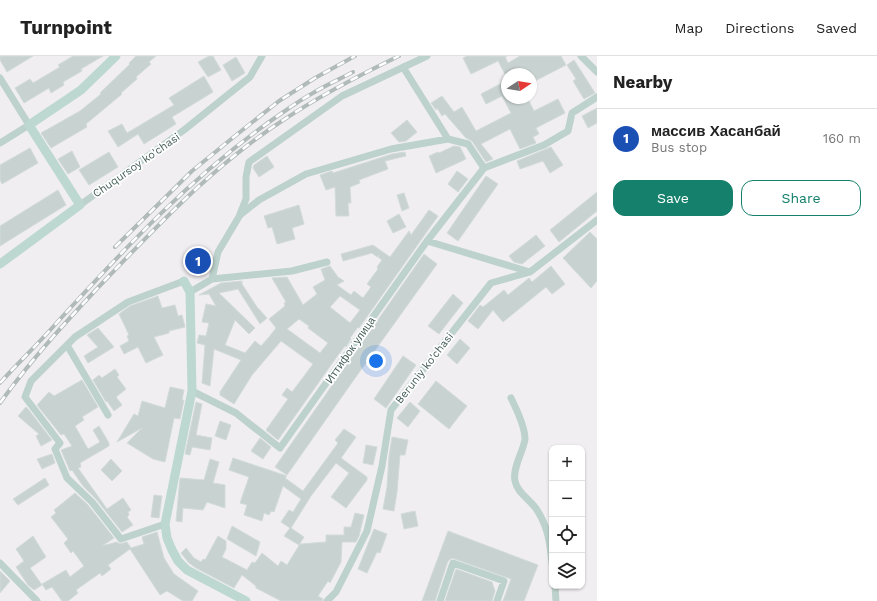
<!DOCTYPE html>
<meta charset="utf-8">
<style>
body{margin:0;font-family:"Work Sans",sans-serif;background:#f2f2f2;color:#222}
.controls{position:absolute;right:12px;bottom:12px;display:grid;overflow:hidden;border-radius:8px;box-shadow:0 1px 3px #0004}
.controls button{width:36px;height:36px;display:grid;place-items:center;padding:0;border:0;border-bottom:1px solid #e0e0e0;background:#fff;color:#222;font:20px sans-serif}
.compass{position:absolute;left:501px;top:12px;width:36px;height:36px;border-radius:50%;background:#fff;box-shadow:0 1px 3px #0004;rotate:78deg}
.you{position:absolute;left:376px;top:305px;width:14px;height:14px;margin:-10px;border:3px solid #fff;border-radius:50%;background:#1a73e8;box-shadow:0 0 0 6px #1a73e833}
.badge{display:grid;place-items:center;width:26px;height:26px;border-radius:50%;background:#15806b;color:#fff;font-size:13px;font-weight:700}
.pin{position:absolute;translate:-50% -50%;border:2px solid #fff;box-shadow:0 1px 4px #0006}
.list{margin:0;padding:0;list-style:none}
h2{display:flex;justify-content:space-between;align-items:center;height:52px;margin:0;padding:0 16px;font-size:17px}
h2 small{font-size:13px;font-weight:400;color:#767676}
.list li{display:grid;grid-template-columns:26px 1fr auto;gap:12px;align-items:center;box-sizing:border-box;height:60px;padding:0 16px;border-top:1px solid #e0e0e0}
.list b{display:block;font-size:15px;white-space:nowrap}
.list p{margin:0;font-size:13px;white-space:nowrap;color:#767676}
.list em{font-size:13px;font-style:normal;color:#767676}
.actions{display:flex;gap:8px;padding:12px 16px}
.actions a{flex:1;padding:9px 0;border:1px solid #15806b;border-radius:12px;text-align:center;font-size:14px;color:#15806b}
.actions .main{background:#15806b;color:#fff}
.icon{flex:none;width:22px;height:22px;fill:none;stroke:currentColor;stroke-width:2;stroke-linecap:round;stroke-linejoin:round}
.map{position:relative;flex:none;width:597px;height:545px;overflow:hidden}
header{display:flex;align-items:center;gap:24px;box-sizing:border-box;height:56px;padding:0 20px;background:#fff;border-bottom:1px solid #e0e0e0}
header strong{font-size:19px}
nav{display:flex;gap:22px;margin-inline-start:auto;font-size:14px}
main{display:flex}
aside{flex:1;background:#fff}
.map>svg:first-child{display:block}
.building{fill:#c8d2d0;stroke:#d2dbda;fill-rule:evenodd}
.lines{fill:none;stroke-linecap:round;stroke-linejoin:round}
.street{stroke:#bdd2cc;stroke-width:7}
.secondary{stroke:#bdd8d1;stroke-width:9}
.rail-casing{stroke:#b0bab8;stroke-width:4}
.rail{stroke:#fff;stroke-width:2.5;stroke-dasharray:8;stroke-linecap:butt}
.labels{text-anchor:middle;stroke-width:3.5;stroke-linejoin:round;paint-order:stroke}
.street-label{font-size:11px;fill:#455e57;stroke:#fff}
</style>
<header>
<strong>Turnpoint</strong>
<nav><a>Map</a><a>Directions</a><a>Saved</a></nav>
</header>
<main>
<div class="map">
<svg width="597" height="545" viewBox="0 0 597 545">
<rect width="100%" height="100%" fill="#f1eef1"/>
<path class="building" d="M0 0H33L7 16 0 4Z
M73 0H103L81 13 82 15 63 26 64 29 51 37 49 32 24 47 15 32 30 23 33 27 60 11 58 9Z
M136 0H156L149 6 151 8 136 21 137 23 121 37 122 38 86 68 87 71 51 92 41 77 80 55 101 38 100 37 130 8 129 7Z
M209 0H213L221 14 208 21 198 6Z
M467 0H507L505 1 508 7 520 0H561L566 9 531 27V18H505L498 5 471 18 463 2Z
M236 1 245 17 232 25 223 9Z
M574 4 595 37 584 43 573 25 576 23 567 9Z
M204 20 213 36 172 61 176 68 144 88 138 78 118 91 108 75 122 68 127 77 174 49 169 42Z
M504 26 507 31V42H521L524 48 529 45 534 55 558 43 565 57 536 72 539 78 533 81 536 87 520 93 510 73 481 88 493 103 486 106 472 85 466 82 445 58 442 60 437 52 436 54 431 47 442 40 454 56 462 51 476 75 511 57 502 40 486 48 481 38Z
M597 52V67L588 72 582 60Z
M407 64 417 76 406 85 399 86 391 77Z
M454 90 460 91 466 103 436 117 429 100 438 96 439 97Z
M551 91 563 109 550 117 543 105 520 113 517 105Z
M30 92 38 107 2 128 0 124V109Z
M72 95 80 111 68 118 58 103Z
M109 96 118 111 89 129 79 114Z
M405 96 406 100 385 105 388 113 359 124 360 127 350 131 351 147H348L349 160H336L335 131 326 134 320 119 332 115 333 117 392 98Z
M267 100 274 111 259 121 253 112 254 109Z
M457 115 468 123 458 136 448 128Z
M486 120 498 128 458 185 447 177Z
M58 134 66 149 0 190V170Z
M597 136V155L559 186 550 174Z
M404 137 409 152 402 155 397 139Z
M299 149 304 168 292 172 295 183 277 188 272 171 268 172 264 160Z
M429 154 438 160 359 272 358 271 350 282 351 283 346 291 345 290 336 302 278 384 266 374 288 343 282 339 287 332 292 336 313 308 281 285 252 319 234 348 220 339V336L241 304 214 293 210 330 202 327 205 289 197 287 199 279 206 280 209 267 202 266 206 248 216 250 209 238 199 239 221 227 242 225V228L257 251 267 262 260 268 238 233 219 237 255 272 249 278 235 264 225 289 245 297 255 285 261 290 269 281 276 272 269 263 285 250 284 247 286 246 272 222 287 221 303 249 317 238 313 231 325 224 321 213 330 210 338 221 344 225 337 229 351 239 354 235 363 242 371 231 367 228 378 213 377 211 382 204 378 201 380 199 377 201 372 197 343 205 341 198 373 189 390 201 409 175 411 179ZM340 240 360 254 350 267 330 251ZM299 263 309 270 308 272 328 287 320 297 287 273Z
M399 158 406 171 393 177 387 165Z
M590 176 597 183V225L591 232 563 202Z
M536 179 545 190 522 208 514 206 509 200Z
M424 198 437 208 353 325 287 419 275 411Z
M551 210 565 228 552 238 546 231 503 266 493 254 478 273 468 265 480 249 483 251 504 234 508 239 529 222 532 226Z
M453 238 463 247 439 278 428 270Z
M158 240 162 252 175 249 178 260 182 259 185 271 169 275V277L154 281 163 299 146 307 138 291 124 298 120 290 129 285 127 280 129 279 119 258 130 250Z
M98 272 114 291 88 307 84 300 98 291 87 279Z
M460 283 470 292 457 308 447 299Z
M403 300 416 309 386 352 374 343Z
M115 313 119 319 117 321 126 333 116 341 122 349 114 355 107 345 106 346 93 324 99 319 102 322Z
M82 324 98 351 82 361 84 364 75 370 88 393 100 386 93 374 99 370 109 387V390L80 407 81 411 78 412 107 453 123 442 131 454 128 456 129 459 127 461 133 469 122 476 96 443 83 430 72 414 70 415 61 394 72 390 64 378 61 379 37 349 49 336 54 340Z
M436 325 467 350 449 373 418 348Z
M170 331 184 334 182 344H184L180 363 174 362 165 406 153 403 127 387 142 372 117 386 134 358 138 360 142 345 165 352Z
M196 346 202 348 196 379 212 382 210 394 192 391 190 399 185 398Z
M410 346 420 355 408 371 397 362Z
M26 351 28 353 52 384 41 390 36 380 39 378 18 360Z
M220 365 231 369 226 384 215 380Z
M344 373 356 381 341 402 367 421V424L346 452 331 441 349 417 336 407 311 440 291 472 304 481 299 489 284 480 290 472 281 466 289 454 293 456 301 443 283 430 274 456 271 455 269 459 264 457 262 465 244 459 247 449 240 447 249 421 229 414 233 402 287 420 285 422 303 435 338 387 335 384Z
M392 381 408 384 405 399H400L397 436 394 455 383 453 387 431 389 400Z
M260 382 271 391 263 403 251 395Z
M366 389 377 391 373 409 363 407Z
M52 398 55 407 42 413 37 403Z
M111 403 122 415 112 425 101 414Z
M210 403 219 406 213 427 225 429V452L207 446 203 454 183 452 182 466 176 465 180 422 204 424Z
M45 422 49 429 18 449 13 443Z
M75 437 88 449 114 482 102 490 117 486 120 488 127 486 131 492 144 488 142 481 157 476 164 502 174 518 198 535 192 545H183L167 535 160 539 130 493 108 509 111 513 102 520 100 517 76 534 78 537 68 545H62L52 531 46 534 42 528 66 514 70 521 84 510 73 495 71 497 64 487 68 483 51 461 56 457 54 454Z
M154 439 162 440 159 462 151 461Z
M415 455 418 470 404 473 401 458Z
M355 457 364 459 359 480 356 486H342L341 506 330 527 328 525 318 540 323 543 322 545H281L256 532V530L242 519 234 532 196 512 189 507 181 497 186 492 194 502 201 506 203 503 205 504 218 480 226 485V493L222 501 247 514 252 506 255 507 262 497 278 510 281 505 287 509 300 488 326 486V479H344V471H351Z
M232 470 260 486 256 500 227 483Z
M374 473 387 478 380 497 377 496 367 517 358 513Z
M448 475 538 509 524 545H503L511 523 452 502 448 505 435 545H422Z
M33 480 46 501 30 512 42 529 34 534 28 529 16 511 24 505 16 493Z
M456 513 492 526 495 535 492 545H445Z
M0 515 10 525 0 537Z"/>
<g class="lines">
<path class="street" d="M581 0 597 16
M403 11 448 83
M0 22 29 69 0 87
M80 149 184 74 250 21 262 0
M240 158 246 143V121L249 106 342 40 427 0
M427 185 530 216
M212 223 292 215 327 206
M190 236 212 223 218 196 240 159 259 144 306 118 391 93 448 83 468 88 484 112
M67 289 108 359
M192 335 236 357 280 392 427 185 484 112 544 89 568 75 572 57 597 41
M511 342C516 352 525 372 525 383 524 394 512 412 515 425 517 437 531 444 537 454 548 471 550 487 552 507
M165 468 121 483 92 446 67 422 55 393 60 387 25 341 31 325 75 281 128 246 184 225
M0 507 37 545
M555 530 556 545
M327 545 336 536 367 475 382 410 391 354 491 227 530 216 597 164
M440 545 453 507 504 525 497 545"/>
<path class="secondary" d="M0 208 80 149 29 69 81 34 116 0
M184 225 190 236 192 335 165 468 167 482 172 494 178 505 187 514 246 545"/>
<g class="rail-casing">
<path id="rail" d="M115 191 192 115 235 80 279 45 315 22 355 0
M0 327C17 308 35 291 52 272 123 194 195 116 282 57 292 50 302 43 313 37 326 29 340 23 353 16
M0 347C33 301 71 260 110 219 164 163 219 105 285 63 321 39 360 19 399 0"/>
</g>
<use href="#rail" class="rail"/>
</g>
<g class="labels">
<g class="street-label">
<text transform="translate(136 109) rotate(-35)" y="4">Chuqursoy ko'chasi</text>
<text transform="translate(350 294) rotate(-55)" y="4">Иттифок улица</text>
<text transform="translate(424 312) rotate(-52)" y="4">Beruniy ko'chasi</text>
</g>
</g>
</svg>
<div class="controls">
<button>+</button>
<button>−</button>
<button><svg class="icon" aria-label="locate" viewBox="0 0 24 24"><circle cx="12" cy="12" r="6"/><path d="M12 2v4M12 18v4M2 12h4M18 12h4"/></svg></button>
<button><svg class="icon" aria-label="layers" viewBox="0 0 24 24"><path d="M12 4l9 5-9 5-9-5zM3 14l9 5 9-5"/></svg></button>
</div>
<svg class="compass" viewBox="-18 -18 36 36"><path d="M0-13l5 13h-10z" fill="#e53935"/><path d="M0 13l5-13h-10z" fill="#767676"/></svg>
<div class="you"></div>
<div class="pin badge" style="left:198px;top:205px;background:#1a4fb4">1</div>
</div>
<aside>
<h2>Nearby<small></small></h2>
<ul class="list">
<li><span class="badge" style="background:#1a4fb4">1</span><div><b>массив Хасанбай</b><p>Bus stop</p></div><em>160 m</em></li>
</ul>
<div class="actions"><a class="main">Save</a><a>Share</a></div>
</aside>
</main>
